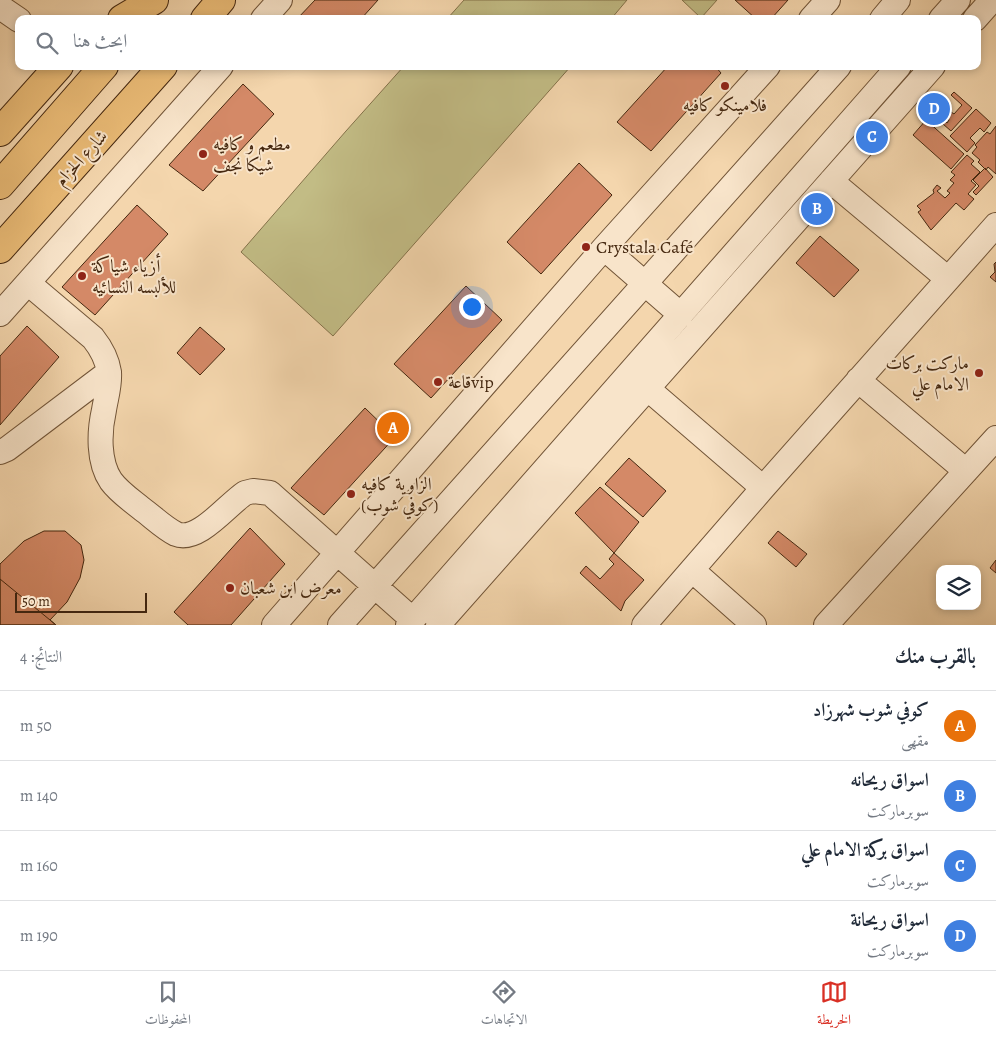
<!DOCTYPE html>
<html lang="ar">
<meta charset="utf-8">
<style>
body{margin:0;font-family:Alegreya,Amiri,serif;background:#f2f2f3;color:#1f2937;direction:rtl}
.controls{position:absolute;right:15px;bottom:15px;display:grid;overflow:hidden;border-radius:10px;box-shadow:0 2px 8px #0003}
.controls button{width:45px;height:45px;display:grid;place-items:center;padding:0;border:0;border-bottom:1px solid #e0e1e3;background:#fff;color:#1f2937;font:25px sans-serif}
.scale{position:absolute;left:15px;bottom:12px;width:132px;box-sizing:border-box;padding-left:5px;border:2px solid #452810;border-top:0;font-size:14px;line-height:18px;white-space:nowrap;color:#452810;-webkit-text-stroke:4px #f8e4ca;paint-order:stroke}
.you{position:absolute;left:471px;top:306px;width:18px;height:18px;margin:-12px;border:4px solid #fff;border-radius:50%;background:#1a73e8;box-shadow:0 0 0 8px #1a73e833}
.badge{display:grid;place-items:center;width:32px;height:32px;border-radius:50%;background:#d93025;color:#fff;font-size:16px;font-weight:700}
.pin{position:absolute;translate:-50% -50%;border:2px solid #fff;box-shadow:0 1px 5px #0006}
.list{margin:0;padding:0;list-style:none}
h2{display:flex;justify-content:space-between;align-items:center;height:65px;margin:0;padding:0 20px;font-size:21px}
h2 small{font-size:16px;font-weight:400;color:#747a83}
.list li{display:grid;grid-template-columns:32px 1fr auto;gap:15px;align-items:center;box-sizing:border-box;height:70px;padding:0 20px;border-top:1px solid #e0e1e3}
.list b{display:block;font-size:19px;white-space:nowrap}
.list p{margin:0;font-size:16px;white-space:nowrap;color:#747a83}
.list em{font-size:16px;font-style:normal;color:#747a83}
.icon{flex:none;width:28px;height:28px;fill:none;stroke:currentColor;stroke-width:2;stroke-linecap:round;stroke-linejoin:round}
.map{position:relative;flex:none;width:996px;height:625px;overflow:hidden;direction:ltr}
.search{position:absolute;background:#fff;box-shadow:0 2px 8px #0003;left:15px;right:15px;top:15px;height:55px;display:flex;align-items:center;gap:12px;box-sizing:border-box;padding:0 18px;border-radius:10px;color:#747a83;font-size:19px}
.sheet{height:345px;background:#fff}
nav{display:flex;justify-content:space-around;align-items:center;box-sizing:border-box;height:70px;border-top:1px solid #e0e1e3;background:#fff;font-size:14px;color:#747a83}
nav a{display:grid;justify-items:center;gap:2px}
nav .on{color:#d93025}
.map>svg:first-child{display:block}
.green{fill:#c2bc85;stroke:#84724a}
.building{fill:#d48967;stroke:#452810}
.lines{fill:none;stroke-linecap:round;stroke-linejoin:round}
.minor-casing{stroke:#715437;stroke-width:26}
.major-casing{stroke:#452810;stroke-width:30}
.minor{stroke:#f8e4ca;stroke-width:24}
.major{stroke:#eabb76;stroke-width:28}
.poi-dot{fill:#8f2418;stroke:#f8e4ca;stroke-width:2}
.labels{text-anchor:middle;stroke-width:4;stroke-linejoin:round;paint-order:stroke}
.poi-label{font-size:18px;fill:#452810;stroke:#f8e4ca;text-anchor:start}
.street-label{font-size:18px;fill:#452810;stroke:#f8e4ca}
</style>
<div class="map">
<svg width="996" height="625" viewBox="0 0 996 625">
<rect width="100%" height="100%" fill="#f4d6ad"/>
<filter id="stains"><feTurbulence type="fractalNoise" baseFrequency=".004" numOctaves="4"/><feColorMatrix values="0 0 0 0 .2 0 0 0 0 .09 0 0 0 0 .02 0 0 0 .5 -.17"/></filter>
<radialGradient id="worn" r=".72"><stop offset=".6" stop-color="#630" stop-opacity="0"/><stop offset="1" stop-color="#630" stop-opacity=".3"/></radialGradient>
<path class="green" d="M464 0H627L611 19H447Z
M682 0H717L701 18Z
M404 66H571L333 336 241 252 346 131Z"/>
<path class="building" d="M315 0H378L361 19H297Z
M735 0H788L771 19H756Z
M668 66H715L721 73 651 151 617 122Z
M243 84 274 114 203 191 169 165Z
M954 92 972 108 951 131 943 124 945 121 947 123 949 120 948 117 951 112 954 114 962 105 951 95Z
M976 109 991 123 984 132 980 128 970 138 975 143 967 152 950 136Z
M926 120 964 154 951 169 913 135Z
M996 126V174L988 167 986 170 978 162 980 160 972 153 977 147 975 145 987 132 990 134Z
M967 155 974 161 971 164 980 172 971 181 976 185 968 194 974 199 964 210 956 203 931 230 918 212 921 210 917 206 934 193 933 190 937 185 941 188 937 191 945 198 950 193 947 191 954 183 950 180 955 175 951 172Z
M579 163 612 195 541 274 507 242Z
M985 168 993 177 976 195 973 192 979 186 973 180Z
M137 205 168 234 95 315 62 287Z
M820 236 859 270 834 297 796 263Z
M996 262V282L990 277 995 272 994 264Z
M466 286 502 320 431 398 394 364Z
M27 326 59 357 0 425V356Z
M200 327 225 349 200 375 177 353Z
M365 408 395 437 324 515 291 488Z
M629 458 666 491 643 517 605 484Z
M600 487 639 522 614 553 575 513Z
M250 528 285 564 231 625H188L174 612Z
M44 531H65L81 545 84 560 80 578 67 602 50 620 56 625H0V564L24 541Z
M778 531 807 554 796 567 768 543Z
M614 553 644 580 625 601 621 611 580 573 586 566 600 579 614 564 609 559Z
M996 560V573L990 568Z
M0 579 50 620 56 625H0Z"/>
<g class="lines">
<g class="minor-casing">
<path id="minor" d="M0 7 19 20
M263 19 280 0
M811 19 828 0
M882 19 898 0
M941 19 958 0
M975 19 992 0
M831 181 948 279
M604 248 681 315
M28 283 93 338C101 348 107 359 109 372 110 386 106 397 104 410 99 432 98 462 111 481 119 492 131 500 142 509 153 517 164 528 176 534 198 543 227 505 245 493L253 491 270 493 413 620
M0 314 221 66
M858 380 966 471
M648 389 763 488
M0 452 7 449 109 372
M692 570 754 625
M274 625 604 248 768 66
M340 625 839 66
M408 625 899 66
M438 625 933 66
M644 625 763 488 996 225
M826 625 996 438"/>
</g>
<g class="major-casing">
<path id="major" d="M122 19 154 0
M205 19 221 0
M0 132 59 66
M0 185 104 66
M0 249 163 66"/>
</g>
<use href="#minor" class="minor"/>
<use href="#major" class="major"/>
</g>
<g class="poi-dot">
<circle cx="725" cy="86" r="5"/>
<circle cx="203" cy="154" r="5"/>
<circle cx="586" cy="247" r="5"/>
<circle cx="82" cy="276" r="5"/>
<circle cx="979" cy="373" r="5"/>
<circle cx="438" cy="382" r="5"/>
<circle cx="351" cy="494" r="5"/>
<circle cx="230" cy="588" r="5"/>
</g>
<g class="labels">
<g class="poi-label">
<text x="725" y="111" text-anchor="middle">فلامينكو كافيه</text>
<text x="213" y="150">مطعم و كافيه<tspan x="213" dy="21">شيكا نجف</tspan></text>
<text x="596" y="253">Crystala Café</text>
<text x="92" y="272">أزياء شياكة<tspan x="92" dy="21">للألبسه النسائيه</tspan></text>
<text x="969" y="369" text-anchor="end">ماركت بركات<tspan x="969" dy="21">الامام علي</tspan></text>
<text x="448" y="388">قاعةvip</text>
<text x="361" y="490">الزاوية كافيه<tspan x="361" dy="21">(كوفي شوب)</tspan></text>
<text x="240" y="594">معرض ابن شعبان</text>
</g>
<g class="street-label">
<text transform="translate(81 158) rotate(-48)" y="6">شارع الحزام</text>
</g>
</g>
<rect width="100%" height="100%" filter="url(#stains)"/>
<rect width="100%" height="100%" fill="url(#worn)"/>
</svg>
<div class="controls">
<button><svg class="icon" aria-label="layers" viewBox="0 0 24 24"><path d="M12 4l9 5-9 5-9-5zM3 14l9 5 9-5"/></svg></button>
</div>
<div class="scale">50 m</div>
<div class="you"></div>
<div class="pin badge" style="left:393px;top:428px;background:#e8710a">A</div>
<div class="pin badge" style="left:817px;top:209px;background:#3f7fe0">B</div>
<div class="pin badge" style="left:872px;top:137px;background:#3f7fe0">C</div>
<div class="pin badge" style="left:934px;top:109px;background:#3f7fe0">D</div>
<div class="search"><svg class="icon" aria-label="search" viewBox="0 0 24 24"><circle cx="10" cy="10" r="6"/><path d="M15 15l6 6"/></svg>ابحث هنا</div>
</div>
<section class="sheet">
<h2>بالقرب منك<small>النتائج: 4</small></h2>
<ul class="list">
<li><span class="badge" style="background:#e8710a">A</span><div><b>كوفي شوب شهرزاد</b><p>مقهى</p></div><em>50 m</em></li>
<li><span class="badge" style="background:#3f7fe0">B</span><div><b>اسواق ريحانه</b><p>سوبرماركت</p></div><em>140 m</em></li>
<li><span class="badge" style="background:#3f7fe0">C</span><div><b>اسواق بركة الامام علي</b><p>سوبرماركت</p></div><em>160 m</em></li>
<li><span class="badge" style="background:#3f7fe0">D</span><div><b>اسواق ريحانة</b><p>سوبرماركت</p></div><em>190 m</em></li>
</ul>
</section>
<nav>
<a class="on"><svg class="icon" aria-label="map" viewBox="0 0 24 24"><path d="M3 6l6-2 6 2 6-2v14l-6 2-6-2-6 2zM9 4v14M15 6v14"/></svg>الخريطة</a>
<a><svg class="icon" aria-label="directions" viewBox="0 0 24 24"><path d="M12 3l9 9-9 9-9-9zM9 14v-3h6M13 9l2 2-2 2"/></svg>الاتجاهات</a>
<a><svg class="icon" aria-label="saved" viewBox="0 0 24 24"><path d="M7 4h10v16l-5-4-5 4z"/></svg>المحفوظات</a>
</nav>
